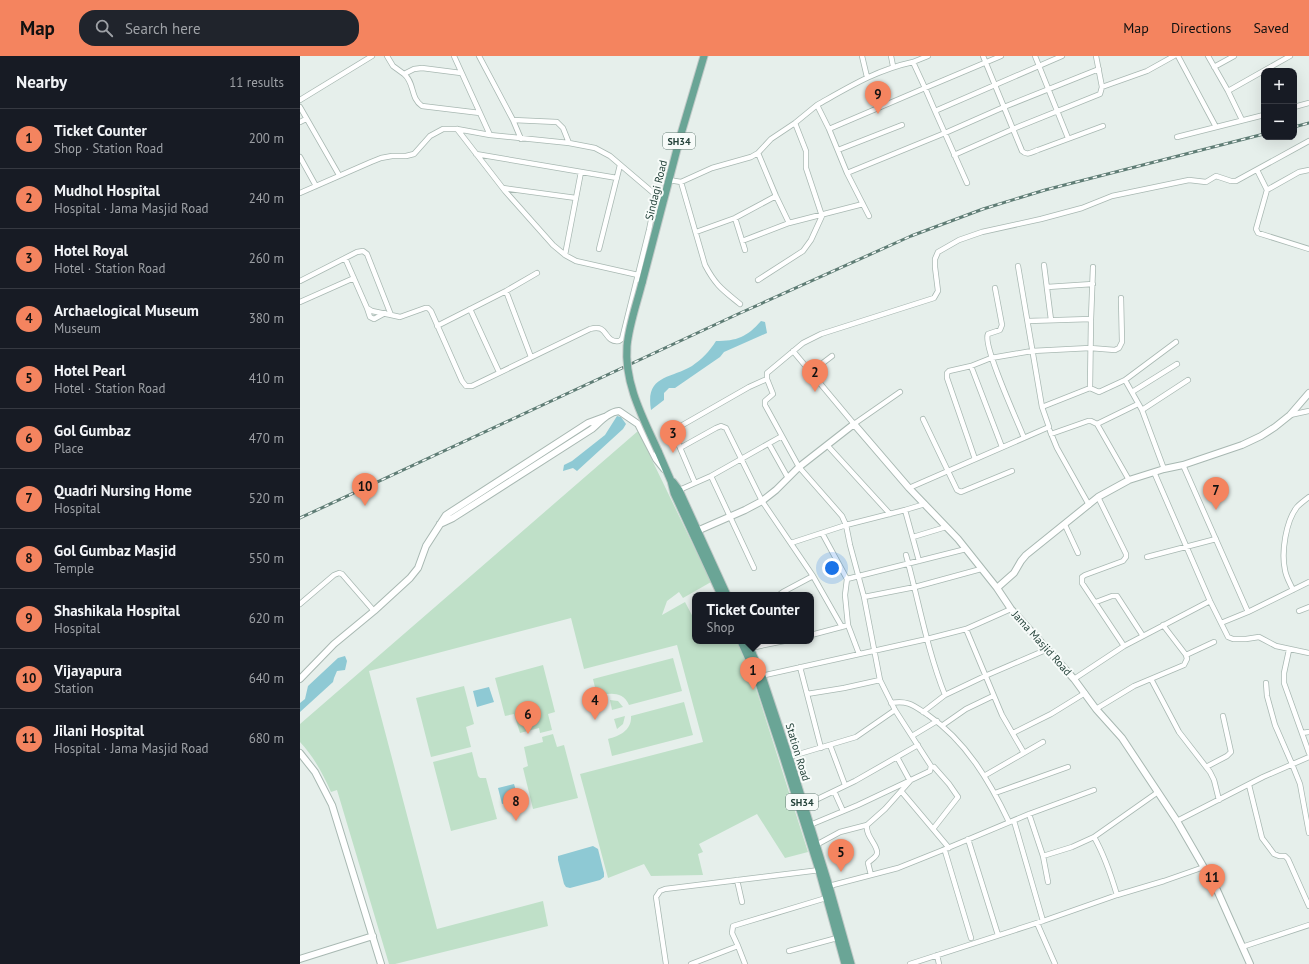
<!DOCTYPE html>
<meta charset="utf-8">
<style>
body{margin:0;font-family:"PT Sans",sans-serif;background:#20242c;color:#f1f3f6}
.controls{position:absolute;right:12px;top:12px;display:grid;overflow:hidden;border-radius:8px;box-shadow:0 4px 16px #0002}
.controls button{width:36px;height:36px;display:grid;place-items:center;padding:0;border:0;border-bottom:1px solid #363941;background:#171b24;color:#f1f3f6;font:20px sans-serif}
.you{position:absolute;left:532px;top:512px;width:14px;height:14px;margin:-10px;border:3px solid #fff;border-radius:50%;background:#1a73e8;box-shadow:0 0 0 6px #1a73e833}
.badge{display:grid;place-items:center;width:26px;height:26px;border-radius:50%;background:#f4845f;color:#111;font-size:13px;font-weight:700}
.pin{position:absolute;translate:-50% -33px;filter:drop-shadow(0 1px 2px #0008)}
.pin::after{content:'';position:absolute;top:21px;width:14px;height:12px;background:inherit;clip-path:polygon(0 0,100% 0,50% 100%)}
.popup{position:absolute;left:392px;top:536px;width:122px;height:52px;box-sizing:border-box;display:grid;place-content:center;border-radius:8px;background:#171b24;filter:drop-shadow(0 1px 3px #0005);font-size:13px;white-space:nowrap;color:#9ea1a6}
.popup b{font-size:15px;color:#f1f3f6}
.popup::after{content:'';position:absolute;left:50%;top:100%;margin-left:-8px;border:8px solid transparent;border-top-color:#171b24}
.list{margin:0;padding:0;list-style:none}
h2{display:flex;justify-content:space-between;align-items:center;height:52px;margin:0;padding:0 16px;font-size:17px}
h2 small{font-size:13px;font-weight:400;color:#9ea1a6}
.list li{display:grid;grid-template-columns:26px 1fr auto;gap:12px;align-items:center;box-sizing:border-box;height:60px;padding:0 16px;border-top:1px solid #363941}
.list b{display:block;font-size:15px;white-space:nowrap}
.list p{margin:0;font-size:13px;white-space:nowrap;color:#9ea1a6}
.list em{font-size:13px;font-style:normal;color:#9ea1a6}
.icon{flex:none;width:22px;height:22px;fill:none;stroke:currentColor;stroke-width:2;stroke-linecap:round;stroke-linejoin:round}
.map{position:relative;flex:none;width:1009px;height:908px;overflow:hidden}
header{display:flex;align-items:center;gap:24px;box-sizing:border-box;height:56px;padding:0 20px;background:#f4845f;color:#111}
header strong{font-size:19px}
nav{display:flex;gap:22px;margin-inline-start:auto;font-size:14px}
.search{width:280px;height:36px;background:#20242c;display:flex;align-items:center;gap:10px;box-sizing:border-box;padding:0 14px;border-radius:16px;color:#9ea1a6;font-size:15px}
main{display:flex}
aside{flex:1;background:#171b24}
.map>svg:first-child{display:block}
.green{fill:#bfe0c8}
.water{fill:#8ec9d4}
.lines{fill:none;stroke-linecap:round;stroke-linejoin:round}
.minor-casing{stroke:#a8b8b2;stroke-width:6}
.tertiary-casing{stroke:#a8b8b2;stroke-width:8}
.primary-casing{stroke:#c2cac8;stroke-width:9}
.minor{stroke:#fff;stroke-width:4.5}
.tertiary{stroke:#fff;stroke-width:6}
.primary{stroke:#6aa596;stroke-width:7}
.rail-casing{stroke:#5f7d75;stroke-width:3}
.rail{stroke:#f7fbf9;stroke-width:1.5;stroke-dasharray:4.5;stroke-linecap:butt}
.primary-bridge-casing{stroke:#c2cac8;stroke-width:9;stroke-linecap:butt}
.primary-bridge{stroke:#6aa596;stroke-width:7}
.labels{text-anchor:middle;stroke-width:4;stroke-linejoin:round;paint-order:stroke}
.shield{fill:#f7fbf9;stroke:#637a73;stroke-width:1}
.shield-label{font-size:10px;font-weight:bold;fill:#24423a}
.street-label{font-size:11px;fill:#24423a;stroke:#f7fbf9}
</style>
<header>
<strong>Map</strong>
<div class="search"><svg class="icon" aria-label="search" viewBox="0 0 24 24"><circle cx="10" cy="10" r="6"/><path d="M15 15l6 6"/></svg>Search here</div>
<nav><a>Map</a><a>Directions</a><a>Saved</a></nav>
</header>
<main>
<aside>
<h2>Nearby<small>11 results</small></h2>
<ul class="list">
<li><span class="badge">1</span><div><b>Ticket Counter</b><p>Shop · Station Road</p></div><em>200 m</em></li>
<li><span class="badge">2</span><div><b>Mudhol Hospital</b><p>Hospital · Jama Masjid Road</p></div><em>240 m</em></li>
<li><span class="badge">3</span><div><b>Hotel Royal</b><p>Hotel · Station Road</p></div><em>260 m</em></li>
<li><span class="badge">4</span><div><b>Archaelogical Museum</b><p>Museum</p></div><em>380 m</em></li>
<li><span class="badge">5</span><div><b>Hotel Pearl</b><p>Hotel · Station Road</p></div><em>410 m</em></li>
<li><span class="badge">6</span><div><b>Gol Gumbaz</b><p>Place</p></div><em>470 m</em></li>
<li><span class="badge">7</span><div><b>Quadri Nursing Home</b><p>Hospital</p></div><em>520 m</em></li>
<li><span class="badge">8</span><div><b>Gol Gumbaz Masjid</b><p>Temple</p></div><em>550 m</em></li>
<li><span class="badge">9</span><div><b>Shashikala Hospital</b><p>Hospital</p></div><em>620 m</em></li>
<li><span class="badge">10</span><div><b>Vijayapura</b><p>Station</p></div><em>640 m</em></li>
<li><span class="badge">11</span><div><b>Jilani Hospital</b><p>Hospital · Jama Masjid Road</p></div><em>680 m</em></li>
</ul>
</aside>
<div class="map">
<svg width="1009" height="908" viewBox="0 0 1009 908">
<rect width="100%" height="100%" fill="#e6efeb"/>
<path class="green" d="M338 375 411 526 383 542 379 536 367 545 362 559 385 546 395 565V585H437L451 617 508 796 485 802 457 758 399 788 403 796 398 798 403 819 351 820 344 808 308 822 280 718 403 686 377 589 284 613 271 562 69 615 137 873 243 845 248 870 95 908H89L37 734 31 736C23 718 14 701 0 686V668Z
M373 602 382 635 329 649C323 635 309 637 297 640L293 623Z
M243 609 255 656 248 658 252 674 240 677 239 672 220 677 214 658 205 660 195 622Z
M164 630 174 668 166 671 171 691 131 701 116 642Z
M310 644 318 645 323 651 312 654Z
M384 646 393 679 312 700 308 683C320 680 332 674 331 660Z
M325 660 323 668 317 673 314 663Z
M253 678 257 691 264 689 278 742 233 753 223 712 228 710 224 691 243 686 242 681Z
M172 696 178 720 180 722H186L197 763 151 775 133 706Z"/>
<path class="water" d="M461 265 465 266 467 277 424 296 420 301 375 332H369L364 337V344L351 354C345 319 370 323 392 310 402 303 409 296 416 285 437 285 447 281 461 265Z
M317 360 321 361 326 368 323 373 277 415 273 412 263 415 264 409 272 405 305 379Z
M45 600 47 605 45 614 37 615 34 622 33 626 0 656V647L5 643 8 630 38 602Z
M189 631 194 646 177 651 173 635Z
M214 728 219 744 202 748 198 732Z
M293 790 298 793 304 817V821L300 824 270 832 266 831 264 828 258 804V800Z"/>
<g class="lines">
<g class="minor-casing">
<path id="minor" d="M87 0 93 10 104 18 114 13 122 12 161 17
M154 0 190 79
M179 0 213 64 221 83
M562 0 567 21
M591 0 593 10
M628 0 613 6 625 32 701 0
M683 0 722 95C727 100 732 96 738 94L803 70
M735 0 768 82
M878 0 916 71
M908 0 928 35 942 64
M914 11 934 0
M104 18C115 27 110 42 122 50L180 57
M802 31 847 15 874 0
M928 35 990 0
M0 44 72 0
M517 49C549 31 576 14 613 6
M0 51 39 119
M994 51 1009 47
M635 55 667 127
M213 64 257 66 263 72 269 87
M0 66 6 63
M157 73 205 135 253 189 265 199 276 205 338 219
M529 73 547 117 569 160
M877 81 964 59
M538 94 602 69
M458 97 476 140 489 167
M176 98 317 122
M654 99 713 73 800 38 802 31 796 0
M0 101 16 130
M957 114 967 134 956 173 958 177 1009 193
M547 117 645 77 704 51 799 13
M369 124 381 126 412 112 451 101 458 97 471 83 495 67 517 49 529 73 625 32 635 55 762 0
M381 126 405 209C416 230 423 234 440 248
M203 132 276 142
M967 134 999 116 1009 114
M0 137 71 106 81 102 92 100H106L114 98 130 80 143 73H157L190 79 269 87 295 92 310 100 364 146
M435 162 445 194
M396 176 435 162 476 140
M442 185 489 167 563 148
M299 193 320 109
M265 199 281 116
M45 202 67 252 72 255 91 259
M744 209 751 264
M458 224 503 195 511 184 522 160 506 112V95L495 67
M0 225 57 196 63 195 67 198 91 259 100 261 125 252H128L131 255 162 325 166 330H172L290 273C309 267 303 287 319 285L322 283 349 174 356 140
M747 231 793 228
M695 232 702 269 700 274 688 278C682 289 718 366 724 382
M206 235 231 301
M0 246 54 222
M67 252 70 261 74 263 85 257
M170 253 199 316
M728 265 791 263
M137 270 206 235 237 217
M493 295 554 368 600 336
M671 310 702 391
M511 316 532 300
M825 324 842 354 864 413
M790 332 799 336 825 324 876 286
M832 336 877 308
M742 351 790 332 791 263 793 211
M842 354 888 324
M990 359 1009 355
M623 363 657 434 661 436 712 415
M797 368 829 424
M750 375 757 392 789 449
M751 378 788 365H791L797 368 838 348
M469 388 488 422
M527 389 590 458
M380 392 416 372 421 370 426 372 462 445 513 520 542 571
M675 403 647 322V317L649 315 671 310 691 302 732 295 790 292 815 294 819 292 822 286 821 242
M883 409 948 556
M854 416 910 545 928 581 933 583H946L959 581 976 590 1009 597
M411 420 454 512
M395 427 375 380V376L379 371 449 331 467 323
M609 432 749 371 742 351 718 210
M377 435 411 420 482 380
M798 441 826 498V501L823 505 785 519 782 521V527L824 590
M605 454 619 505
M765 469 778 497
M522 477 547 523 545 539 548 569 559 598
M613 481 646 471
M491 487 546 469 605 454 625 448
M606 499C619 546 627 594 645 639
M847 501 916 483
M547 523 666 493
M993 534C990 527 986 521 985 514 981 496 986 465 997 451 1001 447 1005 444 1009 441
M479 539 483 536 513 520
M564 541 615 531 681 513
M796 546 812 540H817L843 580
M0 548 34 519 39 517 42 518 74 555
M999 555 1009 551
M921 567 948 556 1009 526
M863 569 886 599 914 586
M666 573 702 659 724 697
M511 579 545 570
M450 592 484 585
M989 594 984 617V627L1009 697
M500 611 521 692
M461 620 627 583 666 573 711 553
M774 623 824 590 910 545
M851 623 879 676 910 716 914 724 919 744
M966 627 967 640 975 669 992 708 1000 728 1009 777
M507 638 544 632 580 624
M591 647C609 644 614 650 628 659 666 685 690 726 709 766
M796 653 834 630 884 609 887 603 886 599
M623 656 645 639 685 620 748 593
M643 669 666 653 693 640
M713 677 751 658 785 637
M1002 677 1009 676
M612 680 637 665
M530 689 545 729
M489 701 556 681 595 654
M906 711 927 700 931 696 923 660
M684 720 743 686
M949 729 962 782 974 798 979 800H985L988 803 1009 850
M534 735 543 755
M601 735 649 792
M695 737 768 711
M503 750 555 725 618 689
M729 758 743 800 748 826
M714 765 743 865
M877 765 963 721 1009 701
M510 769 558 749 630 715 631 710 595 654 580 624 564 541 550 489 546 469 542 460 499 411 465 349V345L473 338 467 323V317L503 287 521 278 634 242 638 235 635 211V203L638 196 659 184 682 176 741 163 782 152 812 140 889 124 906 126 916 120 931 125H936L1009 85
M633 773 658 741 649 728 634 711
M794 781C805 800 811 819 817 839
M668 783 698 879
M516 789 540 776 567 769
M643 794 645 795 671 882
M743 800 772 791 794 781 858 736
M571 819 568 807C570 804 577 801 577 797 578 789 565 780 567 769L585 753 610 725 597 701
M437 824 442 846
M529 830 598 812 643 794 729 758 794 734
M737 867 755 908
M438 890 432 877 433 870 526 842
M942 891 1009 869
M489 895 537 882
M637 899 639 908
M366 908 356 841 360 835 365 833 520 814
M391 908 438 890 445 908
M610 908 743 865 817 839 864 825 904 811"/>
</g>
<g class="tertiary-casing">
<path id="tertiary" d="M140 468 153 462 292 373C300 366 308 356 319 355L338 368 356 403 364 413
M397 475 445 454 462 445 476 434 499 411 554 368 609 432 658 483 697 532 711 553 774 623 796 653 822 682 877 765 917 834 950 908
M697 532 714 517 721 505 726 499 798 441 829 424 864 413 883 409 942 389 961 380 975 371 990 359 1009 337
M0 623 34 588 74 555 110 522 118 512 126 490 146 459 288 367 307 360
M0 697 15 716 32 749 81 908
M0 903 73 880"/>
</g>
<g class="primary-casing">
<path id="primary" d="M342 227 381 78 404 0
M358 395 371 425 374 437 421 539
M373 426 379 434 427 539
M441 585 457 621 484 703 519 814 545 908
M447 585 462 620 489 701 529 830 551 908"/>
</g>
<use href="#minor" class="minor"/>
<use href="#tertiary" class="tertiary"/>
<use href="#primary" class="primary"/>
<g class="rail-casing">
<path id="rail" d="M994 71 1009 67
M0 462 438 258 611 180 683 153 745 134 964 78"/>
</g>
<use href="#rail" class="rail"/>
<g class="primary-bridge-casing">
<path id="primary-bridge" d="M342 227C337 247 329 269 327 290 324 327 343 362 358 395"/>
</g>
<use href="#primary-bridge" class="primary-bridge"/>
</g>
<g class="labels">
<g class="shield">
<rect x="363" y="77" width="32" height="16" rx="3"/>
<rect x="486" y="738" width="32" height="16" rx="3"/>
</g>
<g class="shield-label">
<text x="379" y="89">SH34</text>
<text x="502" y="750">SH34</text>
</g>
<g class="street-label">
<text transform="translate(356 134) rotate(-76)" y="4">Sindagi Road</text>
<text transform="translate(742 587) rotate(48)" y="4">Jama Masjid Road</text>
<text transform="translate(498 696) rotate(73)" y="4">Station Road</text>
</g>
</g>
</svg>
<div class="controls">
<button>+</button>
<button>−</button>
</div>
<div class="you"></div>
<div class="pin badge" style="left:453px;top:634px">1</div>
<div class="popup"><b>Ticket Counter</b>Shop</div>
<div class="pin badge" style="left:515px;top:336px">2</div>
<div class="pin badge" style="left:373px;top:397px">3</div>
<div class="pin badge" style="left:295px;top:664px">4</div>
<div class="pin badge" style="left:541px;top:816px">5</div>
<div class="pin badge" style="left:228px;top:678px">6</div>
<div class="pin badge" style="left:916px;top:454px">7</div>
<div class="pin badge" style="left:216px;top:765px">8</div>
<div class="pin badge" style="left:578px;top:58px">9</div>
<div class="pin badge" style="left:65px;top:450px">10</div>
<div class="pin badge" style="left:912px;top:841px">11</div>
</div>
</main>
